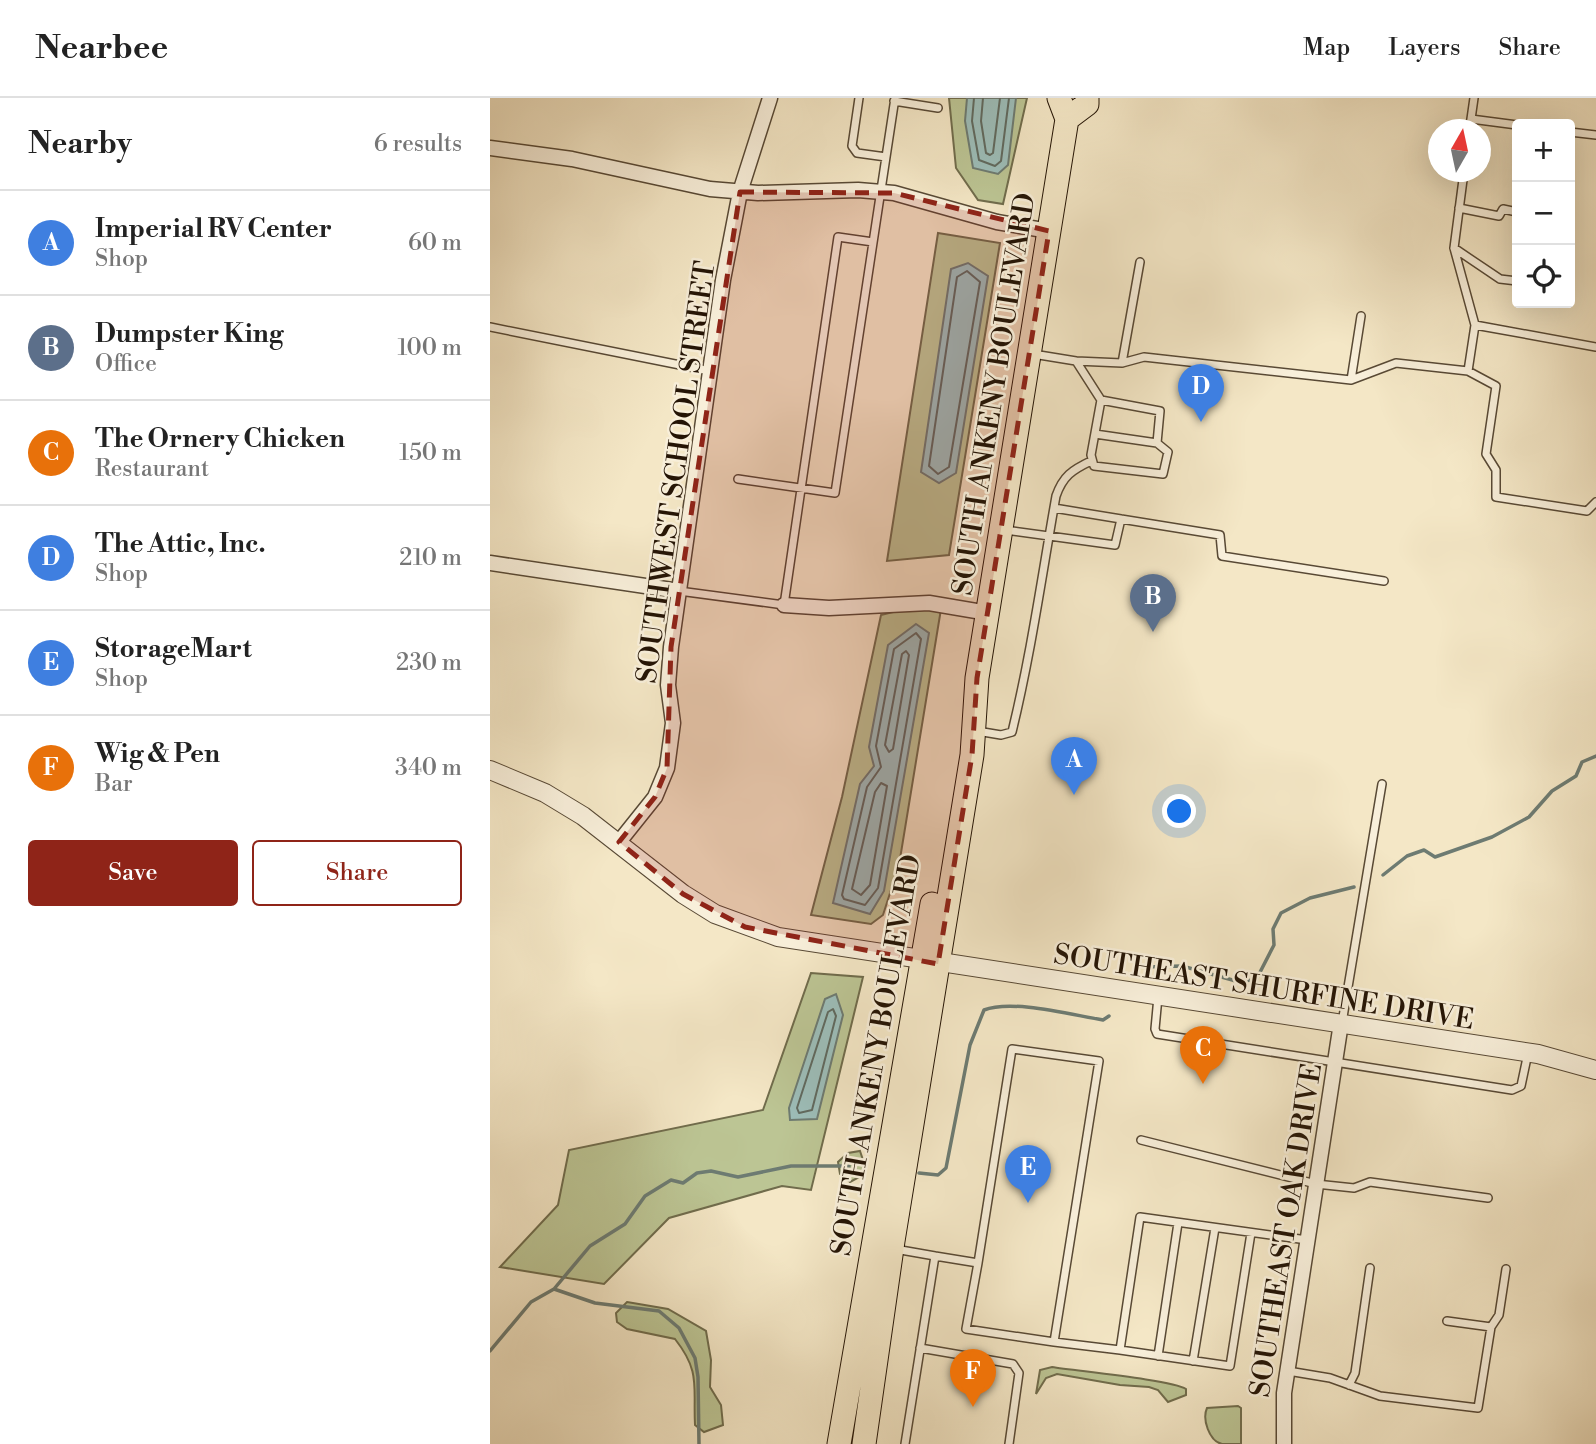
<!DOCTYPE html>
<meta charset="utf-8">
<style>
body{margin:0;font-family:"Libre Bodoni",serif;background:#f6f6f6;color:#222}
.controls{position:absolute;right:21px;top:21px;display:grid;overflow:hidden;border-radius:7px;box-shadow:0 7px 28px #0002}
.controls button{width:63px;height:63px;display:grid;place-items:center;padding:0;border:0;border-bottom:2px solid #e0e0e0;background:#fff;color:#222;font:35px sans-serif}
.compass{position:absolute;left:938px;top:21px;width:63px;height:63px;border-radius:50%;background:#fff;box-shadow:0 7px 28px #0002;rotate:9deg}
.you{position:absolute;left:690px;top:714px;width:24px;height:24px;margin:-18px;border:5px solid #fff;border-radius:50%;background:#1a73e8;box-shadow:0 0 0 10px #1a73e833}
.badge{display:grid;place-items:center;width:46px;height:46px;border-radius:50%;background:#8f2418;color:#fff;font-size:23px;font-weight:700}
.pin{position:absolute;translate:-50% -58px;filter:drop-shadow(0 2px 4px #0008)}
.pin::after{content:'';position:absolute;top:37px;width:24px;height:21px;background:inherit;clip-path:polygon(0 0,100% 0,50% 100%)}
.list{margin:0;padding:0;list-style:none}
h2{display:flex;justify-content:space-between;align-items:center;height:91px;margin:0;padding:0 28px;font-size:30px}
h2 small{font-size:23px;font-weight:400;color:#767676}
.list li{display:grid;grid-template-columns:46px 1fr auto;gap:21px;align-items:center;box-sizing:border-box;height:105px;padding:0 28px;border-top:2px solid #e0e0e0}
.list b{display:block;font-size:26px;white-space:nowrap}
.list p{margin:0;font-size:23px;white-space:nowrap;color:#767676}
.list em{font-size:23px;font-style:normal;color:#767676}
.actions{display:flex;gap:14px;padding:21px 28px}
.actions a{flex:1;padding:16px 0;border:2px solid #8f2418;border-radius:7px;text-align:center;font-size:24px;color:#8f2418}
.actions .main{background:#8f2418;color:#fff}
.icon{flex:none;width:38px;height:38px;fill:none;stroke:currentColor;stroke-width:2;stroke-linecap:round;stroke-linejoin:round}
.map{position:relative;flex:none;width:1106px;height:1346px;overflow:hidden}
header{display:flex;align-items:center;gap:42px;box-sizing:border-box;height:98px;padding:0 35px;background:#fff;border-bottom:2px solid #e0e0e0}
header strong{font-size:33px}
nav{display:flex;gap:38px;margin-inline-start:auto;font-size:24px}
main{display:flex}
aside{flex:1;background:#fff}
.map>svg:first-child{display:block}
.green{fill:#bcc594;stroke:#706c4c;stroke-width:2}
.water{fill:#9dbfbb;stroke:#6d7b72;stroke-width:2}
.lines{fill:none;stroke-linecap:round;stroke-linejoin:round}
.shore{stroke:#606a60;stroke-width:2}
.stream{stroke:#6d7b72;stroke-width:3.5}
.service-casing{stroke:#584935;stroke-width:10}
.minor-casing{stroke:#584935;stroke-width:17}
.tertiary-casing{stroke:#584935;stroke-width:20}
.primary-casing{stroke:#241405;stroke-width:25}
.service{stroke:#f8efda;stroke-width:7}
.minor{stroke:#f8efda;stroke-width:14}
.tertiary{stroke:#f8efda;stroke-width:18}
.primary{stroke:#f4e7c6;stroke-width:23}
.marked{fill:#8f2418;fill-opacity:0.2;stroke:#8f2418;stroke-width:5;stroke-dasharray:14 9;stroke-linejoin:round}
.labels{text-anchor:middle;stroke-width:5;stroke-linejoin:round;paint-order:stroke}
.street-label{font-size:28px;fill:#241405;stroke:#f8efda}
</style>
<header>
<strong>Nearbee</strong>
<nav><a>Map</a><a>Layers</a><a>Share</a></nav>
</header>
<main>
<aside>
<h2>Nearby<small>6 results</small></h2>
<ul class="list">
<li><span class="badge" style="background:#3f7fe0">A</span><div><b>Imperial RV Center</b><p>Shop</p></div><em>60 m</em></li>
<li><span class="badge" style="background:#5c6f8a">B</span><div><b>Dumpster King</b><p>Office</p></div><em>100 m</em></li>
<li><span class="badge" style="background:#e8710a">C</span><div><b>The Ornery Chicken</b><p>Restaurant</p></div><em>150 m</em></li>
<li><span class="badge" style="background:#3f7fe0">D</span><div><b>The Attic, Inc.</b><p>Shop</p></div><em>210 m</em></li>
<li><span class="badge" style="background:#3f7fe0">E</span><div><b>StorageMart</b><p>Shop</p></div><em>230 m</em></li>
<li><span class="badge" style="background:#e8710a">F</span><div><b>Wig &amp; Pen</b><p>Bar</p></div><em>340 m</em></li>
</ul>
<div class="actions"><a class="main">Save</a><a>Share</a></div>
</aside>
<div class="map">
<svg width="1106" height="1346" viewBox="0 0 1106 1346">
<rect width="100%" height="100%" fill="#f4e7c6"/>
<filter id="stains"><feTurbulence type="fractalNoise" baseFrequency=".00286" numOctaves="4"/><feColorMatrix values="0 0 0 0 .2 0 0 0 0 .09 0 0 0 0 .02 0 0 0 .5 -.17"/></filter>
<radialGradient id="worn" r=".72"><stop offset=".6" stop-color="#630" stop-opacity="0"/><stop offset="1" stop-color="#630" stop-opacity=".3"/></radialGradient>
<path class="green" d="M459 0H537L513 106 488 102 466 70Z
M448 135 510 145 459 457 397 463Z
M427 508 451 511 409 767 393 817 381 826 321 817 352 699 391 517Z
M321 875 373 879 321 1092 292 1088 179 1120 114 1186 10 1169 68 1107 79 1052 273 1012Z
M370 1053 376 1071 373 1077 360 1084 350 1076 348 1064 358 1055Z
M137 1204 178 1211 216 1233 221 1262 220 1289 231 1307 233 1327 214 1334 205 1327C203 1288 211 1274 185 1241L137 1231 127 1224 126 1215Z
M562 1269C586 1273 682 1282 696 1291V1297L678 1304 668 1292 659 1289 630 1287 567 1276 556 1280 546 1296 550 1272Z
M748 1308 751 1310V1346C745 1346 738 1346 732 1346 719 1343 712 1321 717 1310Z"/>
<path class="water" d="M477 0H526L518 67 508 76 483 70 475 23Z
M478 165 498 178 466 375 449 385 431 374 461 171Z
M426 526 439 535 394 793 380 816 343 805 370 686 384 668 379 649 398 547Z
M346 896 353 917 327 1021 300 1022 299 1010 335 901Z"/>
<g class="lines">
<path class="shore" d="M484 0 482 23 489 62 505 68 511 63 519 0
M493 0 491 23 496 55 500 57 503 55 510 0
M477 173 490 184 459 369 448 376 439 368 467 179Z
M426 535 431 541 388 790 375 807 354 801 352 797 377 689 391 669 386 648 404 551Z
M416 553 419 557 403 651 399 654 395 647 412 556Z
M391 685 397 688 380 787 371 797 362 791 385 694Z
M343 911 346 918 322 1012 309 1015 307 1010 338 914Z"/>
<path class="stream" d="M893 777 917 758 934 752 945 759 1002 739 1039 719 1062 693 1086 678 1092 664 1106 658
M655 869 692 868 746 883 766 882 784 847 783 831 791 815 820 800 864 789
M429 1075 448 1077 456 1070 480 947 494 912C522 901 582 917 613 922L619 918
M64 1191 105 1205 169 1213 189 1230 205 1260 208 1279 209 1346
M0 1253 41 1204 64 1191 100 1148 135 1126 155 1098 181 1082 193 1085 207 1075 221 1073 248 1079 301 1068H359"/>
<g class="service-casing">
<path id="service" d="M984 0 981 21 1027 27
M404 3 448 10
M979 32 981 21
M1080 34 1106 37
M396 59 405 0
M974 74 964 150 985 227
M969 110 1009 118 1013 111 1027 114
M964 150 1010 181 1027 183
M0 229 220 273
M543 256 586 263 611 302 601 357 604 368 673 376 678 354 667 345 670 313 611 302
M586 263 632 265 650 164
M632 265 654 259 861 282 871 218
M978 273 985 227 1106 249
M861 282 906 265 978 273 1006 288 996 356 1006 372V399L1097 413 1106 404
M605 336 667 345
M248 381 345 395 396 59 367 55 362 48 369 0
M631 421 730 437 732 458 894 483
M515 432 625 447 631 421 564 410
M189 493 294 507 348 139 383 144
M487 633 511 637 522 634C541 556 552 477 566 398 573 378 582 372 601 363
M668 899 665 931 667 936 1022 992 1031 988 1038 955
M852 925 892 686
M651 1042 826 1086 864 1090 880 1084 998 1100
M405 1151 445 1158 415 1346
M445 1158 488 1165 476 1231 564 1244 609 963 522 951 488 1165
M957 1223 1001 1229
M564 1244 630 1252 650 1119 817 1142
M430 1250 523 1266 529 1275 519 1346
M630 1252 740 1268 761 1135
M668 1258 688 1125
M703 1263 725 1130
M798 1273 840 1280 890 1298 988 1310 1001 1229 1009 1217 1016 1171
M859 1287 865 1275 880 1170"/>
</g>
<g class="minor-casing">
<path id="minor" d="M0 50 82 61 220 91 268 95 368 92 404 95 507 124 559 133
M0 465 189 493
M294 507 339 510 439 505 498 515
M129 744 165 699 177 670 183 625 178 587 181 549 233 182 250 94 280 0
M794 1346V1295L851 925"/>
</g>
<g class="tertiary-casing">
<path id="tertiary" d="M0 672 55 695 93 718 193 796 225 816 288 839 1048 956 1106 972"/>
</g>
<g class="primary-casing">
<path id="primary" d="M577 21 597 6V0
M349 1346 442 806
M374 1346 403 1143 482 657 487 580 577 21 569 0"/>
</g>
<use href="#service" class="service"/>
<use href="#minor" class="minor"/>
<use href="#tertiary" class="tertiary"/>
<use href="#primary" class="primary"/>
</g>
<path class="marked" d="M250 94 404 95 559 133 487 580 482 657 448 866 255 829 193 796 129 744 165 699 177 670 181 549Z"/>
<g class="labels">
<g class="street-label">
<text transform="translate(503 296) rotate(-81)" y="10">SOUTH ANKENY BOULEVARD</text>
<text transform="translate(185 374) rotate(-82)" y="10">SOUTHWEST SCHOOL STREET</text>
<text transform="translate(774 888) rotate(9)" y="10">SOUTHEAST SHURFINE DRIVE</text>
<text transform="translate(385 957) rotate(-80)" y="10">SOUTH ANKENY BOULEVARD</text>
<text transform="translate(795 1132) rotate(-81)" y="10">SOUTHEAST OAK DRIVE</text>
</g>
</g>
<rect width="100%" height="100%" filter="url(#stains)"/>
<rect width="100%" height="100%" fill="url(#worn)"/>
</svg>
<div class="controls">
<button>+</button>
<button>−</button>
<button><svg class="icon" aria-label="locate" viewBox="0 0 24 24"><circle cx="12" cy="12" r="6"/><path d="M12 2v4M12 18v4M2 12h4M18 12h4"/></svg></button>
</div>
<svg class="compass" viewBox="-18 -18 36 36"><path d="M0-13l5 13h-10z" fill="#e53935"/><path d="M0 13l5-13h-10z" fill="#767676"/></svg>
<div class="you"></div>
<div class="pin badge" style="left:584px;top:697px;background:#3f7fe0">A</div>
<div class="pin badge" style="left:663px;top:534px;background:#5c6f8a">B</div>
<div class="pin badge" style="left:713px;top:986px;background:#e8710a">C</div>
<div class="pin badge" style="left:711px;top:324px;background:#3f7fe0">D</div>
<div class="pin badge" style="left:538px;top:1105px;background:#3f7fe0">E</div>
<div class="pin badge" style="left:483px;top:1309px;background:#e8710a">F</div>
</div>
</main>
